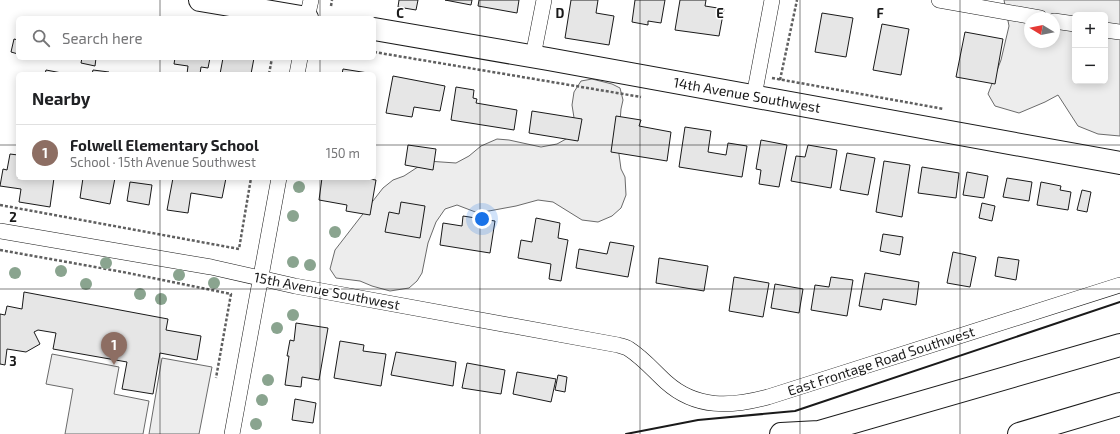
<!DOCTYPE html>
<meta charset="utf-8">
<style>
body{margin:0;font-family:"Exo 2",sans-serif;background:#f2f2f2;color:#202124}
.controls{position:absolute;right:12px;top:12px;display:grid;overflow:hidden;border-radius:6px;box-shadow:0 2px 10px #0003}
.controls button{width:36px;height:36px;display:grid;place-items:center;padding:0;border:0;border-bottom:1px solid #e0e0e0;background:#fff;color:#202124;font:20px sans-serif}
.compass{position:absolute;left:1024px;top:12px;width:36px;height:36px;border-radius:50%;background:#fff;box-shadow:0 2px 10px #0003;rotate:280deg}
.you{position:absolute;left:482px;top:219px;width:14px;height:14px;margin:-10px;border:3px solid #fff;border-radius:50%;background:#1a73e8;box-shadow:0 0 0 6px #1a73e833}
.badge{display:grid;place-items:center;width:26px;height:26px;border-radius:50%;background:#c62828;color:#fff;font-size:13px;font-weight:700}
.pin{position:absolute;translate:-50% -33px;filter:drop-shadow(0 1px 2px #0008)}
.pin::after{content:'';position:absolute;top:21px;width:14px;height:12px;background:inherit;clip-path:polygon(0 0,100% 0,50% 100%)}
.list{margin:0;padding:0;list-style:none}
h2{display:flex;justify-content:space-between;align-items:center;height:52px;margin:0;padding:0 16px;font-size:17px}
h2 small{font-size:13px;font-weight:400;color:#757577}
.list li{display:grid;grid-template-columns:26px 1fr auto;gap:12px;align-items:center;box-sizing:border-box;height:56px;padding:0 16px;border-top:1px solid #e0e0e0}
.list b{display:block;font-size:15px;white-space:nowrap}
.list p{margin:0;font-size:13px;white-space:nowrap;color:#757577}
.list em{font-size:13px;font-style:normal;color:#757577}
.icon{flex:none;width:22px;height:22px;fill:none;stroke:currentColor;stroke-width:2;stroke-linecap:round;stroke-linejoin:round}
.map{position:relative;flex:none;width:1120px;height:434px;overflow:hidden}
.search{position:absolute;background:#fff;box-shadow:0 2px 10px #0003;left:16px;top:16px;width:360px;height:44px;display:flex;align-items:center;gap:10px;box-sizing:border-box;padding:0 14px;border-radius:6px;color:#757577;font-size:15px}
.panel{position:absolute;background:#fff;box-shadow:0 2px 10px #0003;left:16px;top:72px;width:360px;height:108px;border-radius:6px}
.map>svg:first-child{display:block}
.built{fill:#ededed;stroke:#6a6a6a;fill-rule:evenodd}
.building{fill:#e6e6e6;stroke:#1a1a1a}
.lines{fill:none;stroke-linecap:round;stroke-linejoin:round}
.street-casing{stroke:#1a1a1a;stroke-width:16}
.secondary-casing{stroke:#1a1a1a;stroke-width:24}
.highway-casing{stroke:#1a1a1a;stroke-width:24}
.path{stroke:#5f5f5f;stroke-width:2.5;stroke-dasharray:3 2;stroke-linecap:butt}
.street{stroke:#fff;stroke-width:15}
.secondary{stroke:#fff;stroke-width:22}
.highway{stroke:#fff;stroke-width:22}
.wall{stroke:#1a1a1a;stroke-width:2}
.tree{fill:#8aa48f}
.grid{fill:none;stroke:#1a1a1a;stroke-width:1;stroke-opacity:0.55}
.labels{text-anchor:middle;stroke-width:3;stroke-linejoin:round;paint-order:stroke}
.street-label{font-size:14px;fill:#1a1a1a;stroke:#fff}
.grid-label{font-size:13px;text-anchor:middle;font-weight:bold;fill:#1a1a1a;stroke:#fff;stroke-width:3;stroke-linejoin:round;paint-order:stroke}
</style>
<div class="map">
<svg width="1120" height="434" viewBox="0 0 1120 434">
<rect width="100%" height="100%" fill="#fff"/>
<path class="built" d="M1004 0H1120V136L1098 134 1078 126 1058 95 1045 102 1019 113 995 106 988 94 1001 60 1009 26ZM1075 15H1105V81H1075ZM1030 18H1054V42H1030Z
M592 79 612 84 620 88 623 100 621 109 618 147 621 169 625 177 626 195 621 208 612 216 598 222 582 220 553 202 538 200 516 206 478 213 457 205 445 209 436 222 428 243 422 273 417 281 409 288 390 291 372 286 360 281 336 278 330 269 335 250 383 188 393 180 404 176 427 161 456 163 469 156 481 146 497 139 509 140 541 147 557 144 575 134V124L572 105 574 92 581 81Z
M52 354 119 367 114 394 149 401 143 434H65L73 389 46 384Z
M162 358 212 367 199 434H149Z"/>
<path class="building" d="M399 0H418L416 10 398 7Z
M445 0H472L471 5Z
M479 0H519L517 13 478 6Z
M571 0H598L596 13 614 16 609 45 565 38Z
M635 0H665L661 23 648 21V25L632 22Z
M680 0H706L705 6 724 9 719 36 675 30Z
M822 13 853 18 846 57 815 52Z
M882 24 909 29 901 75 873 70Z
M965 32 1003 39 995 84 956 77Z
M14 39 18 40V54L11 52Z
M82 58H96L95 66 81 63Z
M175 58H210L208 68 201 67 200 74H187L188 66 174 64Z
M223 58H254L251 74H220Z
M343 69 368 73V74H342Z
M46 70 67 74H45Z
M93 70 109 72V74H92Z
M393 76 445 86 440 111 414 107 412 117 386 113Z
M456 87 474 90 473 98 477 99 476 103 517 110 514 130 451 120Z
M532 111 582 119 578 141 529 133Z
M616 116 641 120 639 126 671 132 667 161 611 152Z
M685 127 711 131 708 152 726 155 728 143 747 146 742 177 679 167Z
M761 140 787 145 779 187 759 184 761 170 756 169Z
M408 145 436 149 433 170 405 165Z
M808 145 837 150 831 188 791 181 796 156 805 157Z
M847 153 875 158 868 195 840 190Z
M10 154 18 155V178H54L50 207 19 202 21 189 0 186 3 169 7 170Z
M884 161 910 165 902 217 876 212Z
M922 167 959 173 956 198 918 193Z
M967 172 988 176 984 198 963 195Z
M83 178H115L110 204 80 198Z
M173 178H226L222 198 191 193 188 213 167 210Z
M322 178H362L376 180 370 215 346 211 347 205 319 200Z
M1007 178 1032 182 1029 201 1003 197Z
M130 182 152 185 149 205 127 201Z
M1041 182 1061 186 1060 190 1071 192 1068 210 1037 205Z
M1082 190 1091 192 1087 212 1077 210Z
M401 202 425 206 420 238 385 232 389 212 399 214Z
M982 203 995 206 992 221 979 218Z
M463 216 495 221 490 253 440 245 443 223 462 226Z
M536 218 560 223 558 238 568 240 561 281 549 279 551 264 518 258 521 240 532 242Z
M883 234 903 237 900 255 880 251Z
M610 242 634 246 628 277 576 268 579 249 607 254Z
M953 252 976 257 970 287 947 283Z
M998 257 1019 260 1016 280 995 276Z
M659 258 708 266 704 291 656 283Z
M865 273 919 282 916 305 883 299 881 310 859 306Z
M734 277 769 283 763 317 729 311Z
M831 277 853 280 847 316 811 310 815 285 829 287Z
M775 284 803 289 799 313 771 308Z
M24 292 168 319 166 330 201 336 197 360 160 353 153 394 122 389 127 362 53 349 56 333 38 330 34 332 40 344 26 352 7 349 5 365 0 364V314L5 315 7 306 22 309Z
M296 323 328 328 319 380 302 377 301 387 285 385 289 356H287L290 340 294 341Z
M340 341 364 345 363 351 386 354 381 386 334 378Z
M396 352 456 362 453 386 391 375Z
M467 363 505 370 501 394 462 388Z
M517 372 556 379 551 402 513 394Z
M558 375 567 377 565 392 555 390Z
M295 399 316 403 313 423 292 420Z"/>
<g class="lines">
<g class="street-casing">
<path id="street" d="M939 0 1040 18
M307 18 311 0
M1054 21 1075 24
M1105 30 1120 32
M533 56 544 0
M297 74 300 58
M754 96 772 0
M0 231 211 267 295 286 618 345C621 346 626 347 629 349 643 358 654 371 666 382 696 409 731 407 768 397L1120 285
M232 434 279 178"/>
</g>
<g class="secondary-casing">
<path id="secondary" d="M200 0 307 18
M374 29 548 59 1120 163"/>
</g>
<g class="highway-casing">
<path id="highway" d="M781 434 819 432
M812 434 1120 345
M1019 434 1120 404"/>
</g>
<path class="path" d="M331 6 332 0
M374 52 641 97
M269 74 272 58
M772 78 944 109
M780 80 797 0
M0 205 239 249 251 178
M0 250 123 272 231 294 216 378"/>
<use href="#street" class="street"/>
<use href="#secondary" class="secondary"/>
<use href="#highway" class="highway"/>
<path class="wall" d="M626 434 698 420 795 411 1120 302"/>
</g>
<g class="tree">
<circle cx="299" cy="187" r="6"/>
<circle cx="293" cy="216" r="6"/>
<circle cx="335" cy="232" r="6"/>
<circle cx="293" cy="262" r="6"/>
<circle cx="106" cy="263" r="6"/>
<circle cx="310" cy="265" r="6"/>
<circle cx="61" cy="271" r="6"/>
<circle cx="15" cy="273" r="6"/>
<circle cx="179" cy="275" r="6"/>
<circle cx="214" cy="283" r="6"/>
<circle cx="86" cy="284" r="6"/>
<circle cx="140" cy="294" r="6"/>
<circle cx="161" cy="299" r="6"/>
<circle cx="293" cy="315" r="6"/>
<circle cx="277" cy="328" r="6"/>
<circle cx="268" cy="380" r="6"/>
<circle cx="262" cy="400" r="6"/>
<circle cx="256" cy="424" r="6"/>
</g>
<path class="grid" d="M160 0V18M320 0V18M480 0V434M640 0V434M800 0V434M960 0V434M160 58V74M320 58V74M0 145H18M374 145H1120M160 178V434M320 178V434M0 289H1120"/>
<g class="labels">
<g class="street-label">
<text transform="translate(747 95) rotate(10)" y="5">14th Avenue Southwest</text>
<text transform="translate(327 291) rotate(11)" y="5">15th Avenue Southwest</text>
<text transform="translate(881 361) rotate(-18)" y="5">East Frontage Road Southwest</text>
</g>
</g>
<g class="grid-label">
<text x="400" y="18">C</text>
<text x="560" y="18">D</text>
<text x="720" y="18">E</text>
<text x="880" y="18">F</text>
<text x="13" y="222">2</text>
<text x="13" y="366">3</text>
</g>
</svg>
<div class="controls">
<button>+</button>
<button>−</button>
</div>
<svg class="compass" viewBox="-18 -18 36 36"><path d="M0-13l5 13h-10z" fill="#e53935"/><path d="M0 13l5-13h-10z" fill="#757577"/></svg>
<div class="you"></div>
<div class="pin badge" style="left:114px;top:365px;background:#8d6e63">1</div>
<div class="search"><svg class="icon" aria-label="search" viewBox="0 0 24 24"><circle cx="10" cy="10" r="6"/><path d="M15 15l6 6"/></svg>Search here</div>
<section class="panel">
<h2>Nearby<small></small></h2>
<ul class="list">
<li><span class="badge" style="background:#8d6e63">1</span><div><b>Folwell Elementary School</b><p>School · 15th Avenue Southwest</p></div><em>150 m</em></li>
</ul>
</section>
</div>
